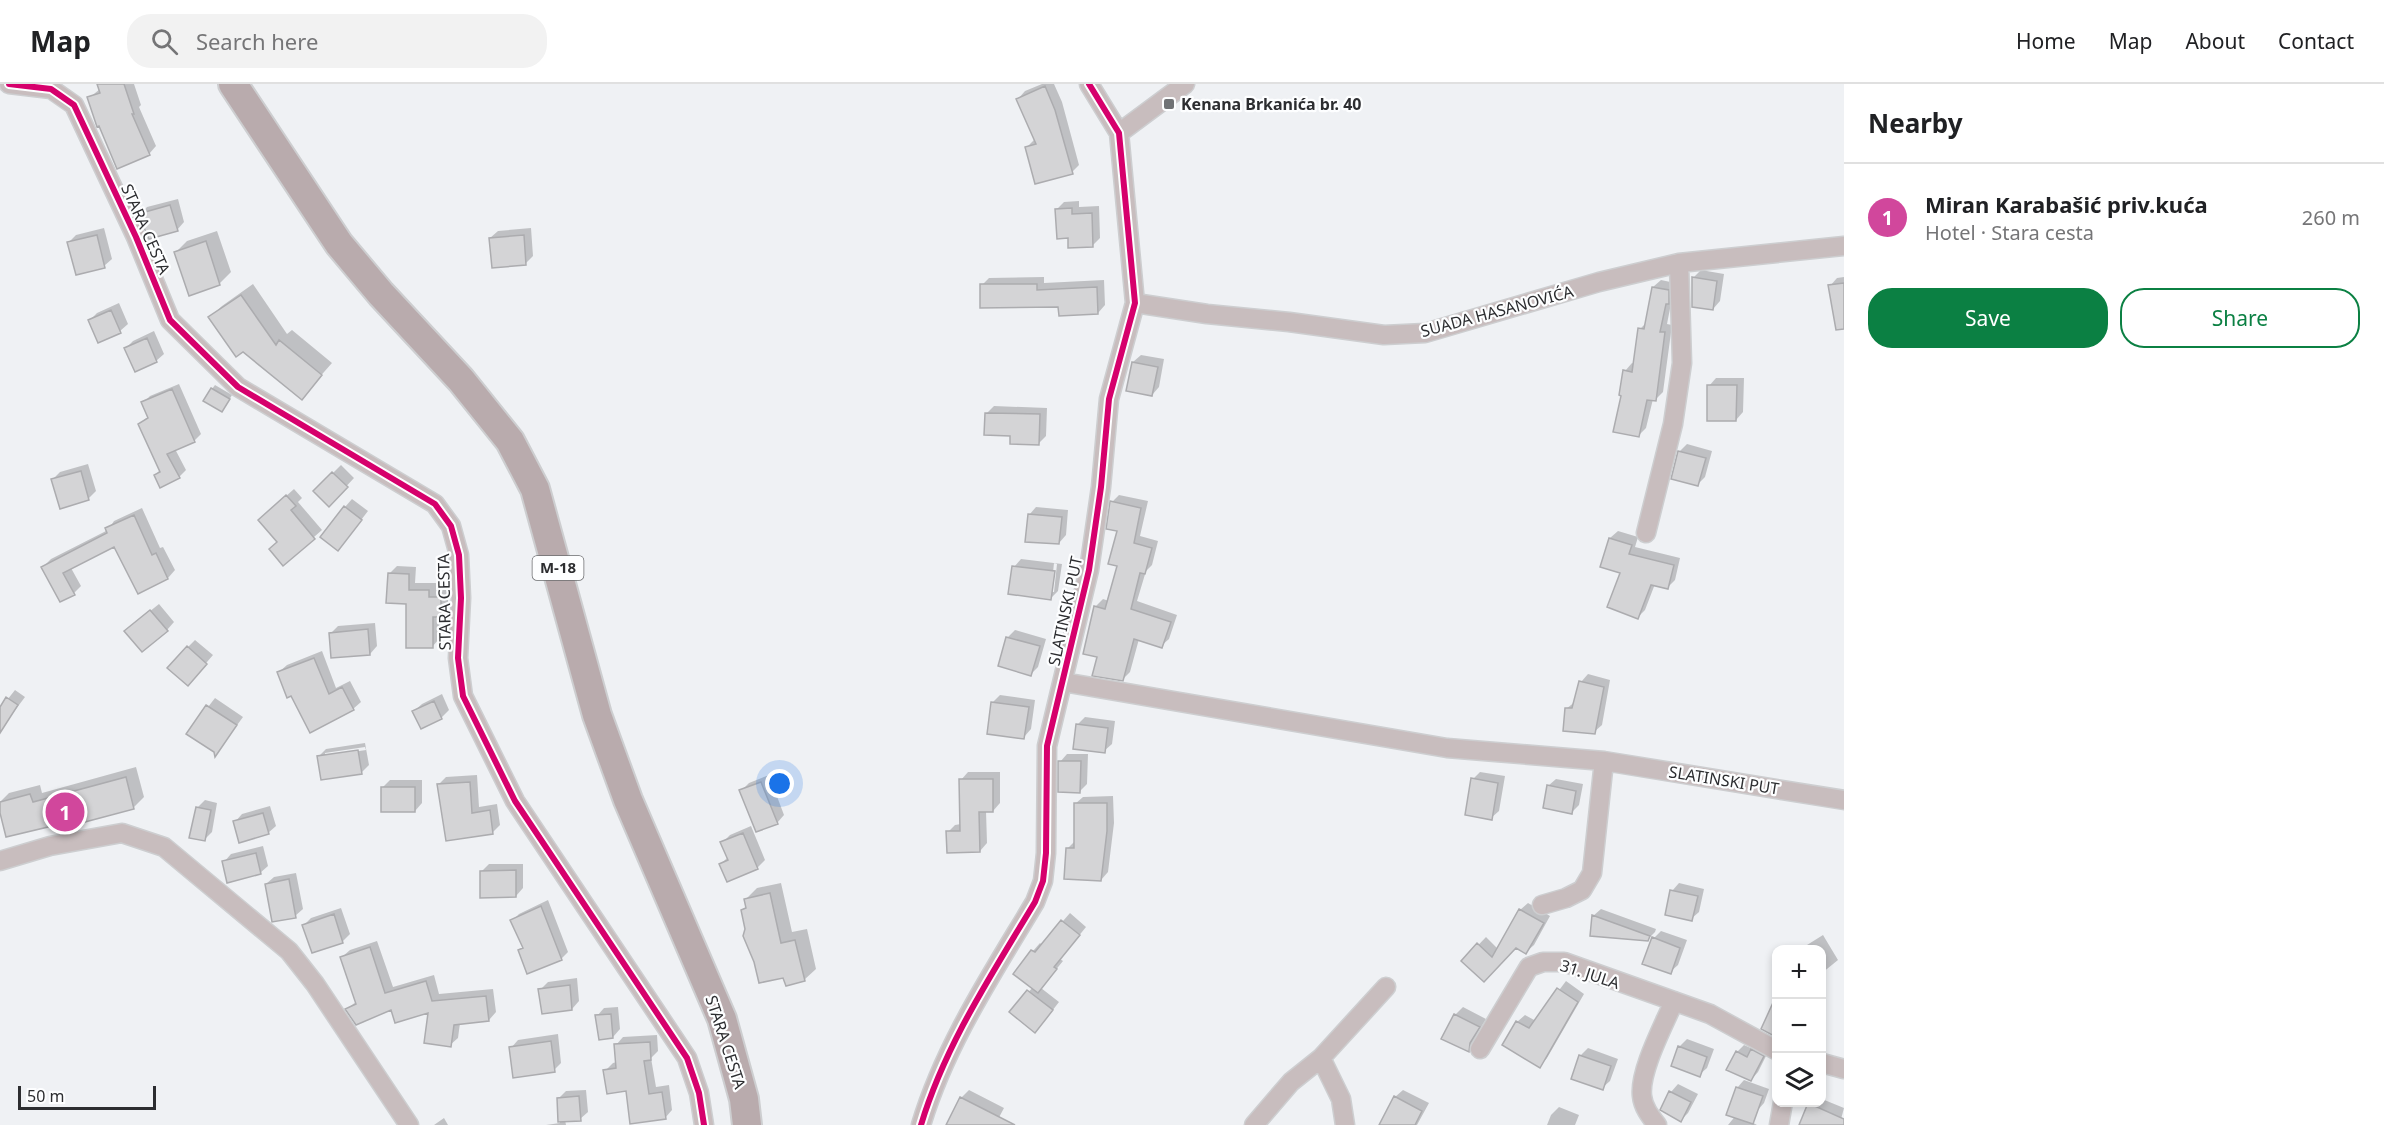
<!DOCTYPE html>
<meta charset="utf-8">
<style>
body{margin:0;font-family:"Noto Sans",sans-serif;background:#f2f2f2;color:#202124}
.controls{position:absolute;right:18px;bottom:18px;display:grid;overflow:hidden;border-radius:12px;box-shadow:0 3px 9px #0003}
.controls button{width:54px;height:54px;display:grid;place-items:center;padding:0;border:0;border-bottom:2px solid #e0e0e0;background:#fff;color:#202124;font:30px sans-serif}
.scale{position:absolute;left:18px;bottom:15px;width:138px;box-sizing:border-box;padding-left:6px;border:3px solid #2c2d30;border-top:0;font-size:16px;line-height:21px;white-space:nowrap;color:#2c2d30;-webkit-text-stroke:4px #fdfeff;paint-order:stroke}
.you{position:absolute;left:780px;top:700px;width:21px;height:21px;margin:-15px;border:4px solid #fff;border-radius:50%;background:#1a73e8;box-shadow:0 0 0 9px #1a73e833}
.badge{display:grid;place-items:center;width:39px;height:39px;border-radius:50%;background:#0b8043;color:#fff;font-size:20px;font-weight:700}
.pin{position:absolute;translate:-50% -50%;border:3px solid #fff;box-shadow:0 2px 6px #0006}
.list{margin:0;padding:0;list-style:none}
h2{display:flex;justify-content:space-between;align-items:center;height:78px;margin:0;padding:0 24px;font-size:26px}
h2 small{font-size:20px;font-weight:400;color:#757577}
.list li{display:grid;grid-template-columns:39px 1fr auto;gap:18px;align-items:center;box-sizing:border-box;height:108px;padding:0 24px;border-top:2px solid #e0e0e0}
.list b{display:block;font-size:22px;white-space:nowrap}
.list p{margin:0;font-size:20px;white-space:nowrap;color:#757577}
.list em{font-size:20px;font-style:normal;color:#757577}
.actions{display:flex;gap:12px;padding:18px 24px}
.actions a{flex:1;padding:14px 0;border:2px solid #0b8043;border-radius:24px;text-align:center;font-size:21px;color:#0b8043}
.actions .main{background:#0b8043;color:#fff}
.icon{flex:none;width:33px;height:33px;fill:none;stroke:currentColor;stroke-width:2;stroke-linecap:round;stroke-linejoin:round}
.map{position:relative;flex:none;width:1844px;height:1041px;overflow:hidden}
header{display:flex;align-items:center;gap:36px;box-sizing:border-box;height:84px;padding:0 30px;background:#fff;border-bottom:2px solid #e0e0e0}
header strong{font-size:28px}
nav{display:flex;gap:33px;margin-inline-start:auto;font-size:21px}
.search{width:420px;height:54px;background:#f2f2f2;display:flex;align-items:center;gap:15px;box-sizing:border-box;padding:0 21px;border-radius:24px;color:#757577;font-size:22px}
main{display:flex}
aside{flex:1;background:#fff}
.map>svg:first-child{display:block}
.shadow{fill:#0003;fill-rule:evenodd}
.building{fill:#d4d4d6;stroke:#acacaf;stroke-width:1.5}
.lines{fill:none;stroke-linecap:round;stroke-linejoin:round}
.minor-casing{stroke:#cdced0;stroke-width:21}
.primary-casing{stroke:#cdced0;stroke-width:32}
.minor{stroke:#c8bdbe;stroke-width:18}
.primary{stroke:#b9abad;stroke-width:28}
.cycleway-casing{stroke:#fdfeff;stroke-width:10}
.cycleway{stroke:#d6006c;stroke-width:6}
.poi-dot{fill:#707275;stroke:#fdfeff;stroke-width:2}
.labels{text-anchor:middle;stroke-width:4.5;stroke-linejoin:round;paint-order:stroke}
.shield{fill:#fdfeff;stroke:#6b6c6e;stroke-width:1.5}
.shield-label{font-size:15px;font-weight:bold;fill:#2c2d30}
.poi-label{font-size:16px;font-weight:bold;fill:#2c2d30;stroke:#fdfeff;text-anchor:start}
.street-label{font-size:16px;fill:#2c2d30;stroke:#fdfeff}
</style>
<header>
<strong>Map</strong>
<div class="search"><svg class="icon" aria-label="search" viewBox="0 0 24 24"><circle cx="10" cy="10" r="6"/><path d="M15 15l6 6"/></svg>Search here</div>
<nav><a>Home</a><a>Map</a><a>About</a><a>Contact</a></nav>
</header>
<main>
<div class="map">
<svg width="1844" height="1041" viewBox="0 0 1844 1041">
<rect width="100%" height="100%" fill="#eff1f4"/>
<path class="shadow" d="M98 0H134L141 21 139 23 156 62 149 70 89 14 100 5Z
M1042 0H1054L1062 18 1079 81 1072 88 1027 63 1035 55 1018 15 1025 7Z
M178 115 184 138 177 146 140 131 147 123Z
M1079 117V123L1099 122 1100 154 1093 161 1069 153 1057 125 1064 118Z
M104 144 112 175 104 182 69 158 76 151Z
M531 144 533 172 526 179 490 154 498 147Z
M217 147 231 188 219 200 176 168 187 157Z
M1701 186 1724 190 1720 217 1713 225 1693 194Z
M1044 193V199L1104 196 1105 221 1098 229 1060 221 982 201 989 194Z
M1844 193V226L1830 202 1837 194Z
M1661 196 1675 199 1667 240 1672 241 1663 308 1655 316 1653 315 1646 344 1639 351 1623 310 1625 287 1632 279 1635 280 1640 245 1647 238 1653 203Z
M253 200 287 250 292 246 332 279 301 314 210 233 222 222Z
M119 219 128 240 120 247 90 236 97 229Z
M154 247 164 270 156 277 126 264 133 257Z
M1141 271 1164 275 1159 303 1152 311 1133 278Z
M1716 294H1744L1743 328 1736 336 1709 302Z
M179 300 201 350 194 357 175 365 186 386 179 393 155 391 160 386 139 340 149 332 143 319 150 312Z
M215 301 232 311 225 323 212 305Z
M994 322 1047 324 1046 352 1039 359 1012 351 986 330Z
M1687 360 1712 367 1705 393 1698 400 1679 368Z
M88 380 96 407 88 415 53 395 60 388Z
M341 381 354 394 329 421 315 407Z
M294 405 302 414 298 418 322 446 283 480 279 458 267 429Z
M1119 411 1148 417 1140 452 1158 457 1152 481 1146 487 1137 517 1177 531 1169 555 1161 562 1139 555 1130 588 1123 595 1098 572 1095 523 1103 515 1109 517 1118 481 1119 446 1112 418Z
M352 415 368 427 345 457V423Z
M1036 423 1068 426 1066 451 1059 459 1029 431Z
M142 424 160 464 163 463 175 486 168 494 139 508 115 461 71 484 81 502 74 509 43 483 51 475 108 446 114 437Z
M1618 447 1638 453 1635 463 1680 474 1675 496 1668 503 1655 500 1645 526 1638 533 1622 488 1602 482 1610 454Z
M1021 475 1062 480 1058 507 1051 514 1014 483ZM1054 479 1057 480 1054 508H1051Z
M397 482 416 483 415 499H436V506H448V524L440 532 439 555 432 563 389 490Z
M159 520 174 538 167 546 134 540Z
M375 539 377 562 370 570 331 549 338 542Z
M1015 546 1046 555 1038 583 1031 590 1000 581 1008 553Z
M195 556 213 571 195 592 188 563Z
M322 567 336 604 350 597 361 618 353 625 279 588 287 581Z
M1588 590 1610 596 1602 641 1594 648 1566 625 1576 617 1581 598Z
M15 606 25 613 4 641 0 639V625Z
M442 610 449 626 442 633 421 643 414 627 422 620Z
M1000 611 1035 616 1031 645 1024 653 992 619Z
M215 614 243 633 216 670 215 667 188 649Z
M1085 633 1115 637 1112 660 1104 667 1078 640Z
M365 659 369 681 361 689 319 672 326 665ZM365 663 366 666 325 672V669Z
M1067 670H1088L1087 700 1080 707 1060 678Z
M136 683 144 713 134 723 67 742 66 737 0 723V718L9 709 40 701 42 709Z
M968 688H1000V719L993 727H986L987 759 980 767 948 748 955 741 961 740V696Z
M1480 688 1505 692 1499 727 1491 734 1473 695Z
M477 691 479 723 497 720 500 741 492 749 439 700 446 693Z
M769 691 784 731 777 739 741 707 749 699Z
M1556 695 1583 700 1579 721 1572 728 1548 702Z
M390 696H422V719L415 727 382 704Z
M1113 712 1114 739 1108 788 1101 796 1068 764 1075 757V720L1083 713Z
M205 716 217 719 212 748 204 756 197 724Z
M270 722 276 742 268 749 235 738 242 730Z
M751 742 765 776 757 784 721 780 728 773 722 759 730 751Z
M263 762 268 782 260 789 224 778 231 770Z
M489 780H523V804L516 812 481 788Z
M296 789 303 825 295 832 266 800 274 793Z
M781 799 792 848 807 845 816 885 804 896 785 892 742 826 747 821 745 816 757 804Z
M1679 799 1704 805 1699 828 1691 835 1672 807Z
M548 816 568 868 561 875 520 867 524 863 512 837 519 830Z
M1528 819 1550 832 1534 861 1526 868 1516 862 1491 889 1463 877 1486 853 1498 865 1520 826Z
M341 824 350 850 342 858 304 841 311 834Z
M1601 825 1656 845 1655 848 1648 855 1593 832Z
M1070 829 1086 843 1060 875 1063 877 1041 904 1059 918 1042 940 1011 928 1033 903 1015 889 1033 867 1040 859 1042 861Z
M1661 847 1687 856 1678 881 1670 888 1654 854Z
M1823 851 1838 876 1822 889V866H1799Z
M377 857 393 903 434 891 439 910 493 905 496 928 489 936 460 939 458 954 450 961 430 927 392 924 347 925 357 917 342 873 350 866Z
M577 894 579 917 572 925 540 906 548 898Z
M1566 897 1584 910 1547 974 1540 982 1517 938 1525 931 1536 937Z
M618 923 620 945 613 953 597 932 604 924Z
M1463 923 1486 935 1477 950 1476 958 1469 965 1455 931Z
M558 950 561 979 554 986 511 964 518 956Z
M657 951 658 967 651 974 656 1003 669 1001 672 1026 665 1034 605 987 613 979 617 978 616 961 623 953Z
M1687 955 1714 965 1707 984 1699 991 1679 963Z
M1760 959 1770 964 1758 988 1751 996 1737 968 1744 961 1753 965Z
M1588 964 1618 975 1610 997 1602 1004 1580 972Z
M1744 996 1769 1005 1764 1019 1757 1027 1737 1004Z
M1678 1000 1698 1010 1688 1029 1681 1036 1671 1008Z
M586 1006 588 1028 580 1035 565 1036 566 1041H546L560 1039 558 1015 566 1007Z
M969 1006 1004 1024 995 1041H947L961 1014Z
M1403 1006 1429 1019 1417 1041H1383L1395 1013Z
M1822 1015 1844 1024 1840 1039 1844 1041H1801L1810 1020 1822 1018Z
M1559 1023 1579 1031 1575 1041H1547L1551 1031Z
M1737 1030 1757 1041H1728Z
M444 1034 448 1041H434Z"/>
<path class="building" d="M97 0H124L134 30H132L150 71 117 85 99 42 97 43 87 13 100 9Z
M1045 2 1055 26 1073 90 1035 100 1025 63 1036 60 1016 15Z
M170 121 178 147 149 155 138 130Z
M1072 124V130L1092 129 1093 163 1068 164V154L1057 155 1055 125Z
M97 151 105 184 76 191 67 158Z
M524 151 526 181 492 184 489 154Z
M206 157 220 201 189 212 174 168Z
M1692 193 1717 197 1713 226 1692 223Z
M1844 199V245L1836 246 1828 201Z
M980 200H1037V206L1097 203 1098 230 1059 232 1058 223 980 224Z
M1652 203 1669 206V220H1666L1660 248H1665L1656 317 1647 316 1639 353 1613 348 1621 312 1619 311 1623 286 1632 288 1638 244 1644 245Z
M241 211 276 261 279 256 322 291 302 316 243 268 236 273 208 233Z
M111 226 121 249 98 259 88 236Z
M147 254 157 278 135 288 124 264Z
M1132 278 1158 283 1152 312 1126 307Z
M1707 301H1737L1736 337H1707Z
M211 304 230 315 222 328 203 317Z
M172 305 195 358 167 370 180 394 160 404 154 391 160 388 138 340 148 334 141 318Z
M985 329 1040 330 1039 361 1010 360V352L984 351Z
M1678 367 1706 374 1698 402 1671 395Z
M81 387 89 416 60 425 51 395Z
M332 388 348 403 329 423 313 407Z
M286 411 296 422 291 426 315 455 283 482 269 465 277 458 258 436Z
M1110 417 1141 424 1134 459 1152 464 1145 490 1140 489 1131 525 1171 538 1162 564 1134 555 1123 597 1092 592 1097 573 1083 570 1094 522 1105 525 1117 482 1108 480 1117 447 1106 445Z
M344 422 362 436 338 467 320 453Z
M1028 430 1062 433 1059 460 1025 458Z
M134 431 152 471 156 469 168 495 138 510 114 463 63 489 75 511 60 518 41 483 107 449 105 444Z
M1609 454 1632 461 1629 470 1674 481 1668 505 1651 501 1638 535 1607 523 1620 489 1600 483Z
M1012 482 1055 487 1051 516 1008 510Z
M388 489 409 490V506H429V513H441V533H433V564H406V520L386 519Z
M150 526 168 547 142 568 124 547Z
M368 545 370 571 331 574 329 549Z
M1006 553 1040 562 1031 592 998 582Z
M187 562 207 580 188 602 167 584Z
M314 574 329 610 342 603 354 626 310 649 291 612 287 614 277 588Z
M1579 597 1604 603 1595 650 1563 647 1565 624H1572Z
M6 613 18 621 0 649V623Z
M434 617 442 635 421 645 412 627Z
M991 618 1029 623 1024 655 987 650Z
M206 621 237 641 215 673 214 668 186 650Z
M1076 640 1108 644 1105 669 1073 665Z
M358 666 362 690 321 696 317 672Z
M1058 677H1081L1080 709 1058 708Z
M126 693 134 725 66 743 65 739 6 753 0 729V718L30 710 33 718Z
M1471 694 1498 699 1492 736 1465 731Z
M959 695H993V728H979L980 768 947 769 946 747H960Z
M470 698 472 729 490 726 493 750 446 757 437 700Z
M761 698 778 740 756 748 739 706Z
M1547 701 1576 707 1572 730 1543 724Z
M381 703H415V728H381Z
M1074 719H1107V747L1101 797 1064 795 1066 764H1074Z
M196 723 211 726 205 757 189 754Z
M263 729 269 750 239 759 233 737Z
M743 749 758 785 727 798 719 780 728 776 720 758Z
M256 769 261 790 227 799 222 777Z
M516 786V813L480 814V787Z
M289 795 296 834 272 838 265 800Z
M1670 806 1698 812 1692 837 1665 831Z
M770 809 781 859 795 856 805 897 786 902 783 894 759 899 754 878 743 852 745 845 741 826 746 824 744 815Z
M541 822 562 876 527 890 518 866 523 864 510 836Z
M1519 825 1544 839 1526 870 1516 864 1484 898 1461 877 1477 859 1492 873Z
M334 830 343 859 312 869 302 841Z
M1592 831 1650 852 1648 857 1590 852Z
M1061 836 1080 851 1054 883 1057 885 1038 909 1013 890 1031 866 1035 868Z
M1652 853 1680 864 1671 890 1642 880Z
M370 863 385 909 426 897 432 917 486 912 489 937 454 941 451 963 424 959 428 929 395 939 391 926 356 941 345 925 356 920 340 873Z
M570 901 572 926 542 930 538 905Z
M1557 904 1578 918 1540 984 1502 961 1516 937 1529 944Z
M1027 906 1053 926 1035 949 1009 928Z
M1776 912V953L1761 945Z
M611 930 613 954 599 956 595 931Z
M1454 930 1480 943 1470 959 1469 968 1441 955Z
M551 957 555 988 513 994 509 963Z
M650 958 651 976 644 977 649 1010 662 1008 666 1035 630 1040 626 1007 607 1010 603 986 616 984 614 960Z
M1678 962 1707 973 1700 993 1671 982Z
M1751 965 1764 972 1751 997 1726 986 1736 967 1747 973Z
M1579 971 1611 982 1603 1006 1571 995Z
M1736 1003 1763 1012 1753 1040 1726 1031Z
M1669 1007 1691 1018 1681 1038 1660 1026Z
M579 1012 581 1037 558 1038 557 1014Z
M1394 1012 1422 1027 1415 1041H1379Z
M960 1013 1015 1041H946Z
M1808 1019 1844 1035V1041H1799Z"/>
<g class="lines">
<g class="minor-casing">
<path id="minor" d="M9 0 51 5 74 21 136 153 170 236 238 303 435 420 451 442 459 471 461 514 458 574 463 612 515 717 687 974 699 1009 704 1041
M1119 49 1185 0
M1135 219 1207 230 1289 238 1384 251 1425 249 1599 198 1679 179 1844 162
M1646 449 1673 340 1682 279 1679 179
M1063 598 1447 664 1604 677 1844 716
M0 777 50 762 122 749 164 763 289 867 315 900 409 1041
M1542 821 1566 814 1582 806 1592 789 1604 677
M1480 965 1529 883 1543 878H1564L1710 930 1776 966
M1321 974 1341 1015 1345 1041
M1822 979 1844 985
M921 1041C945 961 992 890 1035 818L1043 797 1046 769 1047 662 1089 486 1101 403 1109 315 1135 219 1119 49 1089 0
M1254 1041 1291 998 1321 974 1386 903
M1657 1041C1650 1032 1643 1023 1642 1012 1639 987 1664 941 1674 917
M1779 1041 1783 1018"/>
</g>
<g class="primary-casing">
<path id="primary" d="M233 0 339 160 381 210 461 296 510 357 535 405 597 631 628 716 722 935 744 1015 747 1041"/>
</g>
<use href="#minor" class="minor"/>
<use href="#primary" class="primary"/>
<g class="cycleway-casing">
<path id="cycleway" d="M9 0 51 5 74 21 136 153 170 236 238 303 435 420 451 442 459 471 461 514 458 574 463 612 515 717 687 974 699 1009 704 1041
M921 1041C945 961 992 890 1035 818L1043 797 1046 769 1047 662 1089 486 1101 403 1109 315 1135 219 1119 49 1089 0"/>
</g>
<use href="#cycleway" class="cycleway"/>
</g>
<rect class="poi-dot" x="1163" y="14" width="12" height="12" rx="3"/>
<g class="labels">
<rect class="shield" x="532.5" y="472" width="51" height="24" rx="4.5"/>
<g class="shield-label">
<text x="558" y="489">M-18</text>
</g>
<g class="poi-label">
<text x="1181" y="26">Kenana Brkanića br. 40</text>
</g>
<g class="street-label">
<text transform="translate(146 145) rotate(66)" y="6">STARA CESTA</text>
<text transform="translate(1497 227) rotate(-15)" y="6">SUADA HASANOVIĆA</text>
<text transform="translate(444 518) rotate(-91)" y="6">STARA CESTA</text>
<text transform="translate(1065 527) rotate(-78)" y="6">SLATINSKI PUT</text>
<text transform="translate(1724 696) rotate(9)" y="6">SLATINSKI PUT</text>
<text transform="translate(1590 890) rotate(18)" y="6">31. JULA</text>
<text transform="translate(726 958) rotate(72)" y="6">STARA CESTA</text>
</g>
</g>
</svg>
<div class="controls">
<button>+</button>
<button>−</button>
<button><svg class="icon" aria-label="layers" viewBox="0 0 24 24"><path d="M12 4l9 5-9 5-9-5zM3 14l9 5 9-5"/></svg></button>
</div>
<div class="scale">50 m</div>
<div class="you"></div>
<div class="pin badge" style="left:65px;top:728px;background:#d1479c">1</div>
</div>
<aside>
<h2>Nearby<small></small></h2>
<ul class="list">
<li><span class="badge" style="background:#d1479c">1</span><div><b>Miran Karabašić priv.kuća</b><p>Hotel · Stara cesta</p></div><em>260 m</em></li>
</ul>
<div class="actions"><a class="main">Save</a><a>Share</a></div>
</aside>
</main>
